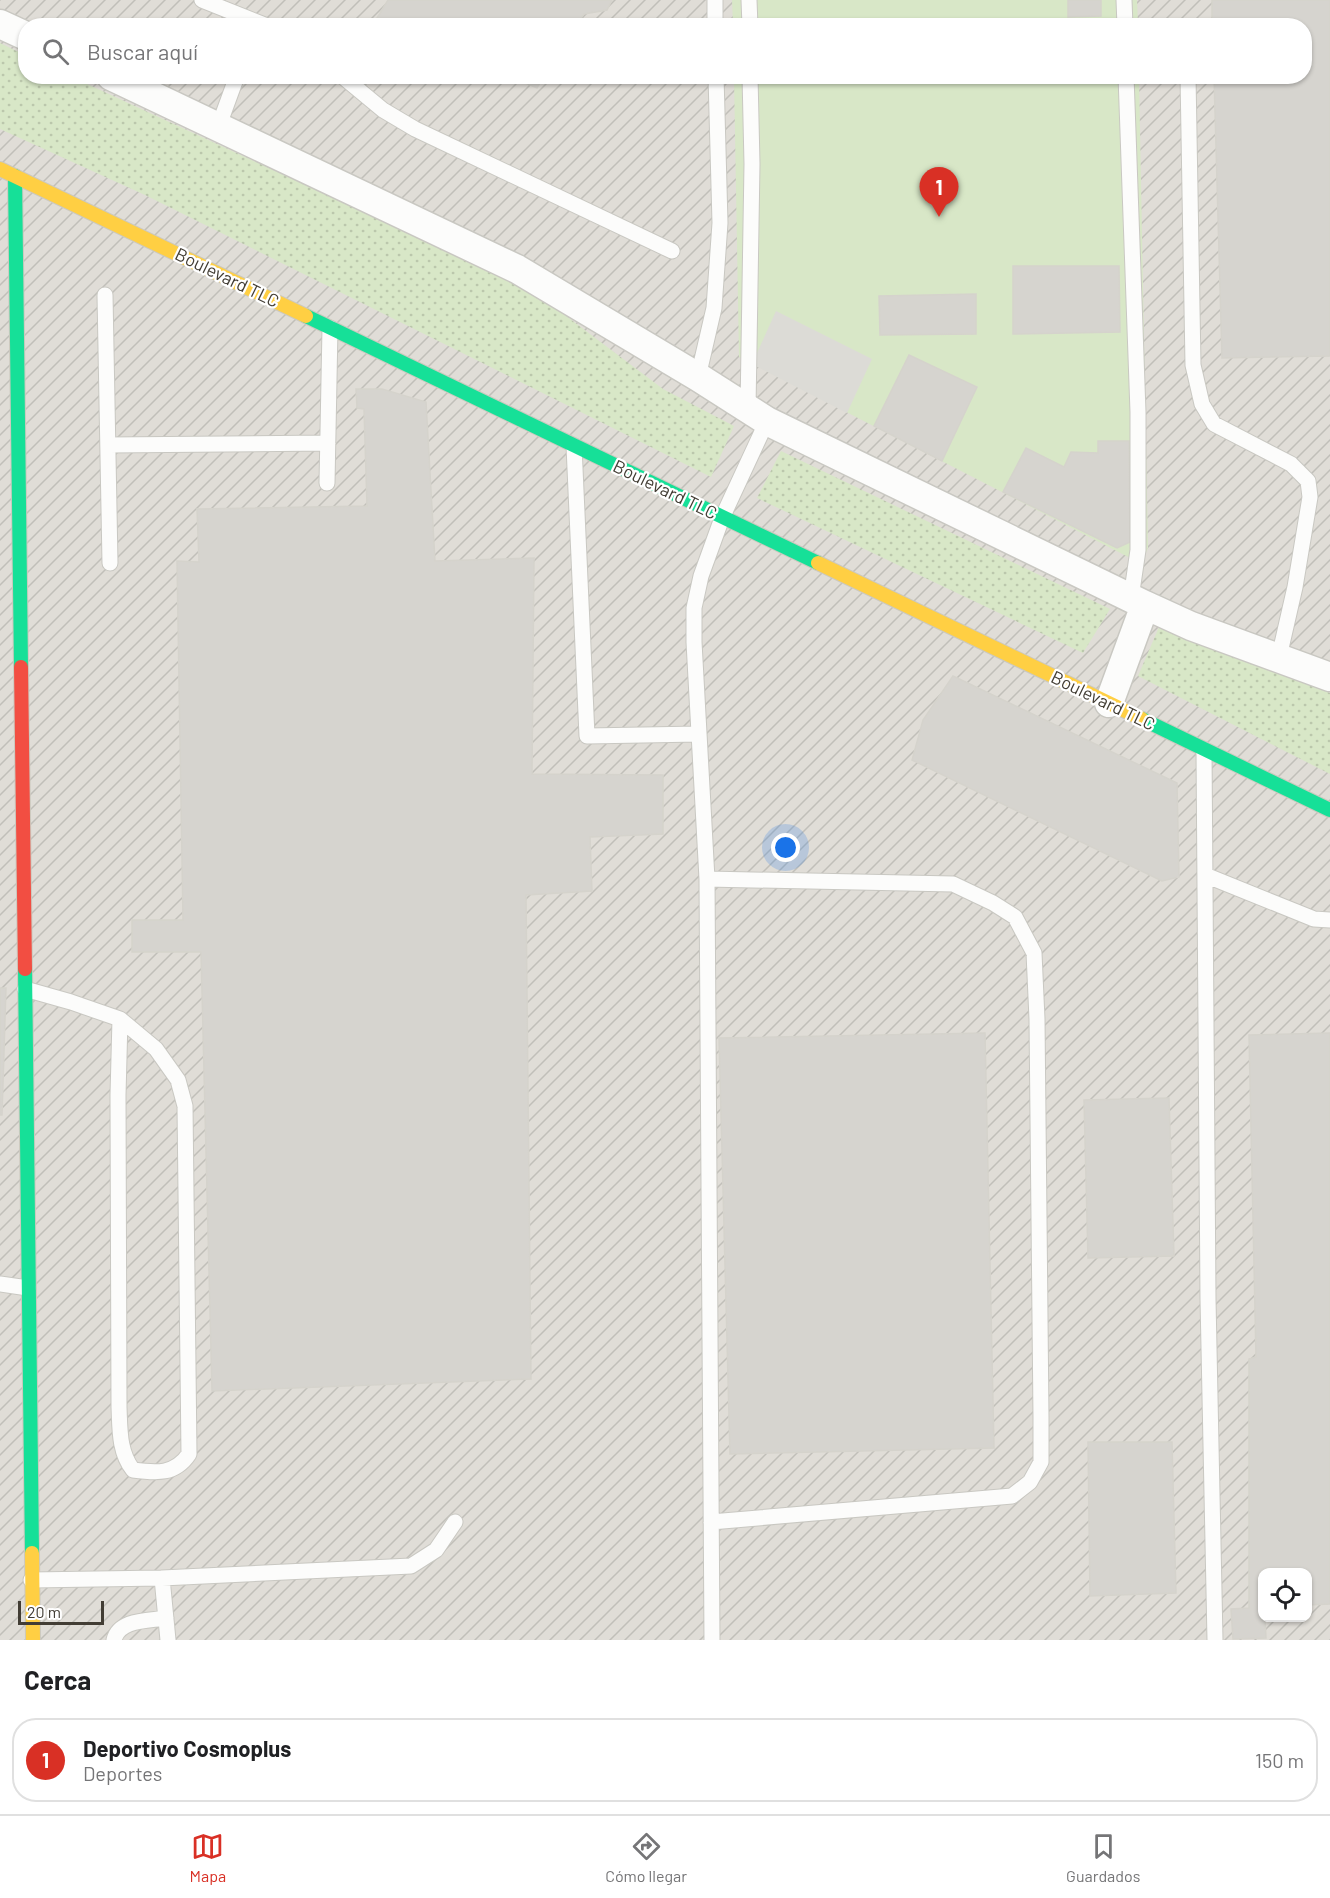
<!DOCTYPE html>
<html lang="es">
<meta charset="utf-8">
<style>
body{margin:0;font-family:Barlow,sans-serif;background:#f6f6f6;color:#202124}
.controls{position:absolute;right:18px;bottom:18px;display:grid;overflow:hidden;border-radius:12px;box-shadow:0 2px 4px #0004}
.controls button{width:54px;height:54px;display:grid;place-items:center;padding:0;border:0;border-bottom:2px solid #e0e0e0;background:#fff;color:#202124;font:30px sans-serif}
.scale{position:absolute;left:18px;bottom:15px;width:86px;box-sizing:border-box;padding-left:6px;border:3px solid #423d34;border-top:0;font-size:16px;line-height:21px;white-space:nowrap;color:#423d34;-webkit-text-stroke:4px #fff;paint-order:stroke}
.you{position:absolute;left:786px;top:848px;width:21px;height:21px;margin:-15px;border:4px solid #fff;border-radius:50%;background:#1a73e8;box-shadow:0 0 0 9px #1a73e833}
.badge{display:grid;place-items:center;width:39px;height:39px;border-radius:50%;background:#d93025;color:#fff;font-size:20px;font-weight:700}
.pin{position:absolute;translate:-50% -50px;filter:drop-shadow(0 2px 3px #0008)}
.pin::after{content:'';position:absolute;top:32px;width:21px;height:18px;background:inherit;clip-path:polygon(0 0,100% 0,50% 100%)}
.list{margin:0;padding:0;list-style:none}
h2{display:flex;justify-content:space-between;align-items:center;height:78px;margin:0;padding:0 24px;font-size:26px}
h2 small{font-size:20px;font-weight:400;color:#757577}
.list li{display:grid;grid-template-columns:39px 1fr auto;gap:18px;align-items:center;box-sizing:border-box;height:84px;margin:0 12px 12px;padding:0 12px;border:2px solid #e0e0e0;border-radius:24px}
.list b{display:block;font-size:22px;white-space:nowrap}
.list p{margin:0;font-size:20px;white-space:nowrap;color:#757577}
.list em{font-size:20px;font-style:normal;color:#757577}
.icon{flex:none;width:33px;height:33px;fill:none;stroke:currentColor;stroke-width:2;stroke-linecap:round;stroke-linejoin:round}
.map{position:relative;flex:none;width:1330px;height:1640px;overflow:hidden}
.search{position:absolute;background:#fff;box-shadow:0 2px 4px #0004;left:18px;right:18px;top:18px;height:66px;display:flex;align-items:center;gap:15px;box-sizing:border-box;padding:0 21px;border-radius:24px;color:#757577;font-size:22px}
.sheet{height:174px;background:#fff}
nav{display:flex;justify-content:space-around;align-items:center;box-sizing:border-box;height:84px;border-top:2px solid #e0e0e0;background:#fff;font-size:16px;color:#757577}
nav a{display:grid;justify-items:center;gap:3px}
nav .on{color:#d93025}
.map>svg:first-child{display:block}
.industrial{fill:url(#industrial-furrows);fill-rule:evenodd}
.grass{fill:url(#grass-dots)}
.garden{fill:#d8e7c7}
.parking{fill:#dcdbd6}
.building{fill:#d6d4cf;stroke:#d5d3cc;stroke-width:1.5}
.lines{fill:none;stroke-linecap:round;stroke-linejoin:round}
.lane-casing{stroke:#c9c8c2;stroke-width:17}
.street-casing{stroke:#c9c8c2;stroke-width:31}
.fast-casing{stroke:#ccc9be;stroke-width:16}
.slow-casing{stroke:#ccc9be;stroke-width:16}
.jam-casing{stroke:#ccc9be;stroke-width:16}
.lane{stroke:#fcfcfb;stroke-width:15}
.street{stroke:#fcfcfb;stroke-width:28}
.fast{stroke:#16e098;stroke-width:14}
.slow{stroke:#ffcf43;stroke-width:14}
.jam{stroke:#f24e42;stroke-width:14}
.labels{text-anchor:middle;stroke-width:4.5;stroke-linejoin:round;paint-order:stroke}
.street-label{font-size:18px;fill:#423d34;stroke:#fff}
</style>
<div class="map">
<svg width="1330" height="1640" viewBox="0 0 1330 1640">
<defs>
<pattern id="industrial-furrows" width="10" height="10" patternUnits="userSpaceOnUse" patternTransform="scale(1.5)"><rect width="10" height="10" fill="#e0ddd7"/><path d="M-1 1l2-2M0 10L10 0M9 11l2-2" fill="none" stroke="#c1bfb9"/></pattern>
<pattern id="grass-dots" width="8" height="8" patternUnits="userSpaceOnUse" patternTransform="scale(1.5)"><rect width="8" height="8" fill="#d8e7c7"/><path d="M2 2h.1M6 6h.1" fill="none" stroke="#bbc7ac" stroke-width="1.8" stroke-linecap="round"/></pattern>
</defs>
<rect width="100%" height="100%" fill="#edece6"/>
<path class="industrial" d="M0 0H1330V1640H0ZM26 26H1304V76H26ZM1262 1572H1308V1618H1262Z"/>
<path class="grass" d="M0 43 25 55 26 76 72 77 529 288 663 389 734 426 711 477 145 195 0 129Z
M781 451 1110 609 1083 653 757 498Z
M1159 627 1330 693V774L1138 676Z"/>
<path class="garden" d="M732 0H1137L1138 25H733Z
M734 77H1139L1148 548 1143 559 1138 562 739 357Z"/>
<path class="parking" d="M776 311 872 359 847 413 752 364Z"/>
<path class="building" d="M388 0H612L607 10 584 14 576 26H395L377 18Z
M1068 0H1101V16L1068 17Z
M1212 0H1330V356L1222 358 1214 76H1304V26H1212Z
M510 76H544L537 88Z
M1013 266H1119L1120 332 1013 334Z
M976 294V334L880 335 879 296Z
M909 355 977 387 942 461 874 426Z
M356 389H382L426 402 435 561 534 558 532 774 663 775V834L590 837 592 891 526 895 531 1379 212 1391 201 952H132V920H183L177 561 199 562 197 509 367 506 364 409 357 408Z
M1098 441H1129L1130 542 1117 548 1003 492 1026 448 1064 467 1071 452 1098 453Z
M953 676 1177 783 1179 877 1162 881 912 760 923 720Z
M0 988H6L2 1115H0Z
M985 1033 994 1448 730 1454 719 1038Z
M1330 1033V1604L1308 1605V1572H1262V1618H1265L1266 1638 1233 1639 1231 1609 1249 1608V1359L1256 1357 1249 1035Z
M1169 1098 1174 1256 1088 1258 1084 1100Z
M1088 1442H1172L1176 1593 1090 1596Z"/>
<g class="lines">
<g class="lane-casing">
<path id="lane" d="M202 0 267 26
M715 0V26
M749 0 750 26
M1124 0 1125 26
M342 76 383 110 415 129 672 251
M1126 76 1138 412V550L1131 598
M1188 76 1193 365 1202 404 1214 424 1291 464 1308 481 1310 497 1295 587 1279 657
M218 128 237 76
M105 295 110 563
M698 377 714 308 720 223 716 76
M748 409 752 164 750 76
M108 445 328 443
M574 446 587 736 699 734
M327 483 330 328
M1204 750 1208 1299 1215 1640
M1205 875 1314 919 1330 920
M707 879 953 884 993 903 1015 917 1034 953 1037 1019 1041 1417V1462L1030 1482 1012 1496 711 1522
M25 989 71 1002 120 1019 156 1049 178 1080 185 1106 189 1454C175 1475 156 1473 133 1470 119 1452 120 1430 119 1407L118 1095 120 1019
M0 1284 28 1288
M162 1578 168 1640
M31 1580 162 1578 411 1566 436 1550 455 1522
M114 1640C119 1619 148 1621 166 1618
M712 1640 707 879 694 642V608L701 576 722 518 767 421"/>
</g>
<g class="street-casing">
<path id="street" d="M0 24 26 36
M111 76 517 269 698 377 767 421 1145 605 1191 626 1330 677
M1109 703 1145 605"/>
</g>
<g class="fast-casing">
<path id="fast" d="M15 176 21 667
M306 316 818 563
M1142 719 1330 810
M25 969 32 1553"/>
</g>
<g class="slow-casing">
<path id="slow" d="M0 169 306 316
M818 563 1142 719
M32 1553 33 1640"/>
</g>
<g class="jam-casing">
<path id="jam" d="M21 667 25 969"/>
</g>
<use href="#lane" class="lane"/>
<use href="#street" class="street"/>
<use href="#fast" class="fast"/>
<use href="#slow" class="slow"/>
<use href="#jam" class="jam"/>
</g>
<g class="labels">
<g class="street-label">
<text transform="translate(227 278) rotate(26)" y="6">Boulevard TLC</text>
<text transform="translate(665 490) rotate(26)" y="6">Boulevard TLC</text>
<text transform="translate(1103 701) rotate(26)" y="6">Boulevard TLC</text>
</g>
</g>
</svg>
<div class="controls">
<button><svg class="icon" aria-label="locate" viewBox="0 0 24 24"><circle cx="12" cy="12" r="6"/><path d="M12 2v4M12 18v4M2 12h4M18 12h4"/></svg></button>
</div>
<div class="scale">20 m</div>
<div class="you"></div>
<div class="pin badge" style="left:939px;top:217px">1</div>
<div class="search"><svg class="icon" aria-label="search" viewBox="0 0 24 24"><circle cx="10" cy="10" r="6"/><path d="M15 15l6 6"/></svg>Buscar aquí</div>
</div>
<section class="sheet">
<h2>Cerca<small></small></h2>
<ul class="list">
<li><span class="badge">1</span><div><b>Deportivo Cosmoplus</b><p>Deportes</p></div><em>150 m</em></li>
</ul>
</section>
<nav>
<a class="on"><svg class="icon" aria-label="map" viewBox="0 0 24 24"><path d="M3 6l6-2 6 2 6-2v14l-6 2-6-2-6 2zM9 4v14M15 6v14"/></svg>Mapa</a>
<a><svg class="icon" aria-label="directions" viewBox="0 0 24 24"><path d="M12 3l9 9-9 9-9-9zM9 14v-3h6M13 9l2 2-2 2"/></svg>Cómo llegar</a>
<a><svg class="icon" aria-label="saved" viewBox="0 0 24 24"><path d="M7 4h10v16l-5-4-5 4z"/></svg>Guardados</a>
</nav>
